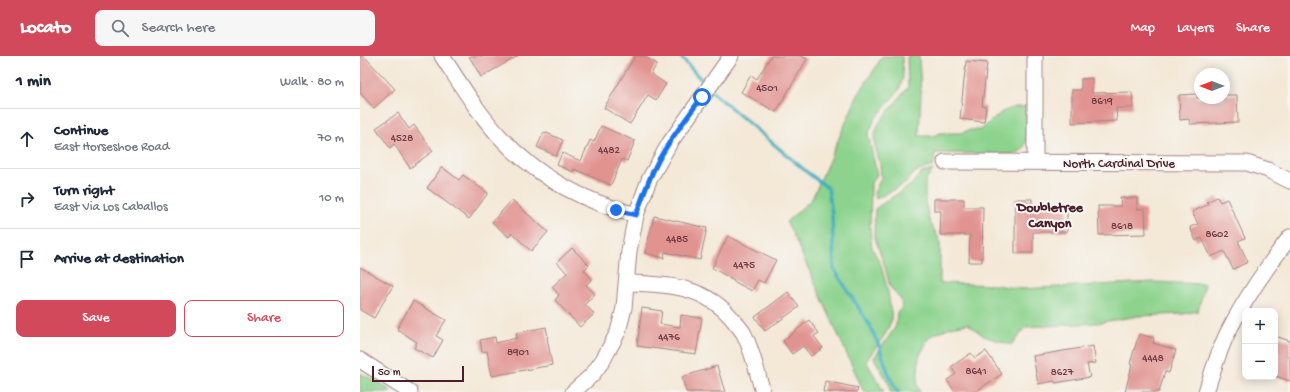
<!DOCTYPE html>
<meta charset="utf-8">
<style>
body{margin:0;font-family:"Gochi Hand",sans-serif;background:#f6f6f7;color:#1f2937}
.controls{position:absolute;right:12px;bottom:12px;display:grid;overflow:hidden;border-radius:8px;box-shadow:0 2px 10px #0003}
.controls button{width:36px;height:36px;display:grid;place-items:center;padding:0;border:0;border-bottom:1px solid #e0e1e3;background:#fff;color:#1f2937;font:20px sans-serif}
.compass{position:absolute;left:834px;top:12px;width:36px;height:36px;border-radius:50%;background:#fff;box-shadow:0 2px 10px #0003;rotate:270deg}
.scale{position:absolute;left:12px;bottom:10px;width:92px;box-sizing:border-box;padding-left:4px;border:2px solid #4a1f2b;border-top:0;font-size:11px;line-height:14px;white-space:nowrap;color:#4a1f2b;-webkit-text-stroke:3px #f6f6f2;paint-order:stroke}
.stop{position:absolute;width:12px;height:12px;margin:-9px;border:3px solid #1a73e8;border-radius:50%;background:#fff}
.stop.end{background:#1a73e8;border-color:#fff;box-shadow:0 1px 4px #0008}
.list{margin:0;padding:0;list-style:none}
h2{display:flex;justify-content:space-between;align-items:center;height:52px;margin:0;padding:0 16px;font-size:17px}
h2 small{font-size:13px;font-weight:400;color:#747a83}
.list li{display:grid;grid-template-columns:26px 1fr auto;gap:12px;align-items:center;box-sizing:border-box;height:60px;padding:0 16px;border-top:1px solid #e0e1e3}
.list b{display:block;font-size:15px;white-space:nowrap}
.list p{margin:0;font-size:13px;white-space:nowrap;color:#747a83}
.list em{font-size:13px;font-style:normal;color:#747a83}
.actions{display:flex;gap:8px;padding:12px 16px}
.actions a{flex:1;padding:9px 0;border:1px solid #d1495b;border-radius:8px;text-align:center;font-size:14px;color:#d1495b}
.actions .main{background:#d1495b;color:#fff}
.icon{flex:none;width:22px;height:22px;fill:none;stroke:currentColor;stroke-width:2;stroke-linecap:round;stroke-linejoin:round}
.map{position:relative;flex:none;width:930px;height:336px;overflow:hidden}
header{display:flex;align-items:center;gap:24px;box-sizing:border-box;height:56px;padding:0 20px;background:#d1495b;color:#fff}
header strong{font-size:19px}
nav{display:flex;gap:22px;margin-inline-start:auto;font-size:14px}
.search{width:280px;height:36px;background:#f6f6f7;display:flex;align-items:center;gap:10px;box-sizing:border-box;padding:0 14px;border-radius:8px;color:#747a83;font-size:15px}
main{display:flex}
aside{flex:1;background:#fff}
.map>svg:first-child{display:block}
.green{fill:#8dd38d;stroke:#6c795c}
.lines{fill:none;stroke-linecap:round;stroke-linejoin:round}
.stream{stroke:#40adbe;stroke-width:3.5}
.building{fill:#e19390}
.minor-casing{stroke:#9f8481;stroke-width:17}
.minor{stroke:#fff;stroke-width:15}
.route{stroke:#1a73e8;stroke-width:5}
.labels{text-anchor:middle;stroke-width:4;stroke-linejoin:round;paint-order:stroke}
.number-label{font-size:11px;fill:#703c44}
.street-label{font-size:13px;fill:#4a1f2b;stroke:#f6f6f2}
.neighbourhood-label{font-size:14px;font-weight:bold;fill:#4a1f2b;stroke:#f6f6f2}
</style>
<header>
<strong>Locato</strong>
<div class="search"><svg class="icon" aria-label="search" viewBox="0 0 24 24"><circle cx="10" cy="10" r="6"/><path d="M15 15l6 6"/></svg>Search here</div>
<nav><a>Map</a><a>Layers</a><a>Share</a></nav>
</header>
<main>
<aside>
<h2>1 min<small>Walk · 80 m</small></h2>
<ul class="list">
<li><svg class="icon" aria-label="ahead" viewBox="0 0 24 24"><path d="M12 20V5M6 11l6-6 6 6"/></svg><div><b>Continue</b><p>East Horseshoe Road</p></div><em>70 m</em></li>
<li><svg class="icon" aria-label="right" viewBox="0 0 24 24"><path d="M7 20v-9h11M14 6l5 5-5 5"/></svg><div><b>Turn right</b><p>East Via Los Caballos</p></div><em>10 m</em></li>
<li><svg class="icon" aria-label="arrive" viewBox="0 0 24 24"><path d="M6 21V4h12l-3 4 3 4H6"/></svg><div><b>Arrive at destination</b></div></li>
</ul>
<div class="actions"><a class="main">Save</a><a>Share</a></div>
</aside>
<div class="map">
<svg width="930" height="336" viewBox="0 0 930 336">
<rect width="100%" height="100%" fill="#f6f6f2"/>
<filter id="ink" filterUnits="userSpaceOnUse"><feTurbulence type="fractalNoise" baseFrequency=".025" numOctaves="2"/><feDisplacementMap in="SourceGraphic" scale="8" xChannelSelector="R" yChannelSelector="G"/><feConvolveMatrix kernelMatrix="1 2 1 2 8 2 1 2 1" color-interpolation-filters="sRGB"/></filter>
<filter id="wash" filterUnits="userSpaceOnUse"><feTurbulence type="fractalNoise" baseFrequency=".012" numOctaves="4" result="noise"/><feDisplacementMap in="SourceGraphic" scale="16" xChannelSelector="R" yChannelSelector="G"/><feGaussianBlur stdDeviation="0.9" result="paint"/><feColorMatrix in="noise" values="0 0 0 0 0 0 0 0 0 0 0 0 0 0 0 0 0 1.4 0 .05"/><feComposite in="paint" operator="in"/></filter>
<g filter="url(#wash)">
<rect width="100%" height="100%" fill="#f4e8d7"/>
<path class="green" d="M522 0H542L543 21 539 34 515 63 508 78 517 119 511 127 510 174 512 192 521 209 528 236 532 263 526 277 506 305 524 336H504L430 172 426 166 452 143 498 39 516 11Z
M547 0H559L561 38 559 80H573L580 77H600L610 74H620L642 56 655 51H667L666 86 663 93 656 98 575 97 573 110 555 116 546 127 516 143 514 137 521 122 520 108 515 90 514 80 519 67 548 31Z
M573 114 565 126V145L569 164 580 185V227L636 229 661 233 793 226 845 228 838 255 824 258 778 260 737 267 666 271 651 289 624 280 608 268 590 271 569 281 559 301 557 329 560 336H530L529 328 514 302 536 270 537 256 542 253 541 244 530 231 525 211 514 179 515 153 528 144 551 129 561 117Z
M0 317 23 329 32 336H0Z"/>
<g class="lines">
<path class="stream" d="M320 0 346 29
M351 35 448 117 468 132 472 158 474 213 510 270 519 290 530 322 538 336"/>
</g>
<g id="blocks">
<path class="building" d="M0 0H4L35 33 14 52 0 37Z
M109 0H158L121 21Z
M275 0H284L297 8 291 18 306 28 296 44 288 39 270 68 244 52Z
M411 0H441L447 3 416 56 381 36 391 19 397 23Z
M606 5 627 7 622 50 626 51 624 66 600 63Z
M732 22V37L772 36 773 52H756L757 65 712 67V34H721V23Z
M837 38V42H864V39H877L878 66 830 68 829 63 820 64 819 39Z
M38 57 49 73 54 69 73 95 50 112 34 88 30 92 16 72Z
M241 70 275 85 267 105 262 103 251 129 214 113 213 116 197 109 202 97 221 105 230 84 234 86Z
M184 76 203 84 196 100 177 91Z
M82 111 99 124 103 119 128 137 109 163 67 132Z
M857 141 860 146 867 143 885 182 878 185 888 206 873 213 864 195 851 201 842 182 836 185 830 171 838 168 832 156 849 148 847 146Z
M760 142H777V153H785L786 178 739 179 738 150H761Z
M574 143H604V151H623L622 206H609L610 179H580L581 155H574Z
M655 143H672V150H707V176H673V197H655Z
M152 144 188 176 171 195 152 177 149 181 132 166Z
M294 160 347 172 340 204 305 196 304 202 285 197Z
M368 180 416 204 404 227 398 224 392 235 373 225 374 224 352 212Z
M212 192 229 209 224 214 232 223 226 229 235 238 225 248 234 258 220 271 195 244 199 239 192 231 207 217 197 206Z
M0 211 33 230 14 262 0 254Z
M428 236 439 251 405 275 395 261Z
M53 245 86 264 76 280 83 284 73 302 54 292 57 286 37 273Z
M282 252 302 255 300 268 320 271 321 259 342 262 336 298 277 290Z
M449 264 459 277 454 280 463 292 451 300 443 290 432 298 423 285Z
M186 271 188 281H187L192 309 132 320 127 295 122 296 120 284 135 281 136 287 157 282 156 277Z
M779 278 794 282 793 287 816 294 809 317 805 316 799 336H765L772 309 770 308Z
M915 280 930 285V325L915 320Z
M733 290 736 307 727 308 730 321 695 327V325L678 328 673 300Z
M626 295 642 318 615 336H595L587 324 596 318 591 311 611 297 615 302Z
M357 310 365 336H326L322 321Z
M465 325 498 332 497 336H463Z"/>
</g>
</g>
<g filter="url(#ink)">
<use href="#blocks" fill-opacity="0" stroke="#9f8481" stroke-width="1"/>
<g class="lines">
<g class="minor-casing">
<path id="minor" d="M82 0C101 29 119 59 143 84 179 122 226 146 276 159
M675 105V0
M585 106 887 107 908 114 930 125
M267 227C309 228 347 230 375 266 378 270 382 274 384 278 393 296 397 317 403 336
M0 304 50 336
M213 336 232 319 243 304 258 276 264 252 269 195 276 159 289 124 309 88 371 0
M846 336C852 317 858 297 867 278 884 244 906 212 930 181"/>
</g>
<use href="#minor" class="minor"/>
</g>
</g>
<g class="lines" filter="url(#ink)">
<path class="route" d="M256 154 276 159C283 141 288 124 297 107 309 84 326 63 342 41"/>
</g>
<g class="labels">
<g class="number-label">
<text x="407" y="35">4501</text>
<text x="742" y="48">8619</text>
<text x="42" y="85">4528</text>
<text x="249" y="97">4482</text>
<text x="762" y="173">8618</text>
<text x="857" y="181">8602</text>
<text x="317" y="186">4485</text>
<text x="384" y="212">4475</text>
<text x="309" y="284">4476</text>
<text x="158" y="299">8901</text>
<text x="793" y="305">4448</text>
<text x="616" y="318">8641</text>
<text x="702" y="319">8627</text>
</g>
<g class="street-label">
<text x="759" y="111">North Cardinal Drive</text>
</g>
<g class="neighbourhood-label">
<text x="690" y="155">Doubletree<tspan x="690" dy="16">Canyon</tspan></text>
</g>
</g>
</svg>
<div class="controls">
<button>+</button>
<button>−</button>
</div>
<svg class="compass" viewBox="-18 -18 36 36"><path d="M0-13l5 13h-10z" fill="#e53935"/><path d="M0 13l5-13h-10z" fill="#747a83"/></svg>
<div class="scale">50 m</div>
<div class="stop" style="left:342px;top:41px"></div>
<div class="stop end" style="left:256px;top:154px"></div>
</div>
</main>
